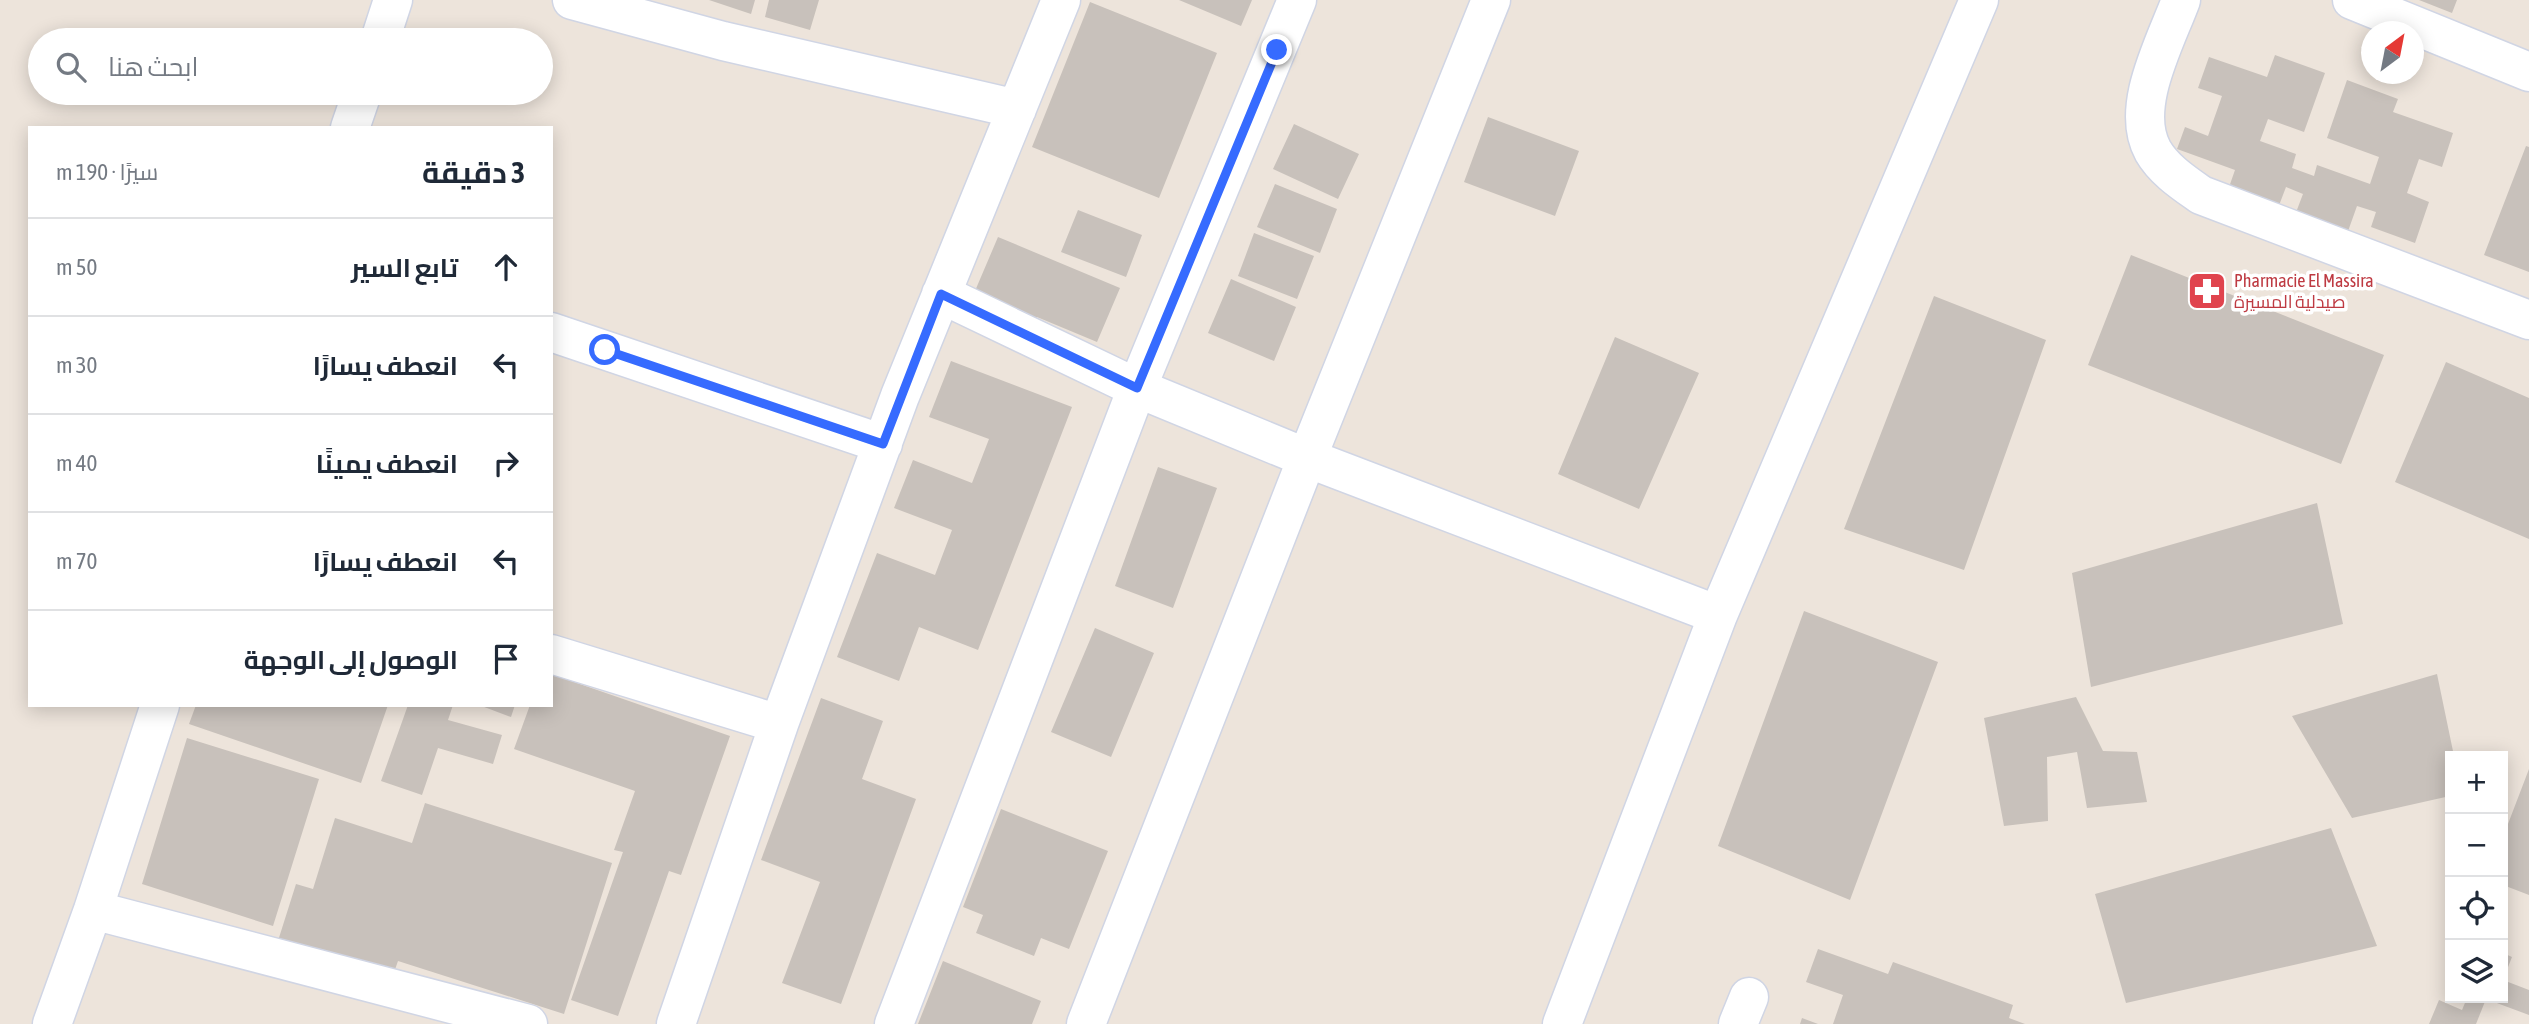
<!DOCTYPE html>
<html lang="ar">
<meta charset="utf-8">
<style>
body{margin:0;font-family:"Asap Condensed",Cairo,sans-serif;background:#f6f6f7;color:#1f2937;direction:rtl}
.controls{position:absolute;right:21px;bottom:21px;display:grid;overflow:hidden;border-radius:0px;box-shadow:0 4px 18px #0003}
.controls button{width:63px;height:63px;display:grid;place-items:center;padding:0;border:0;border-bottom:2px solid #e0e1e3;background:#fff;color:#1f2937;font:35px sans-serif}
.compass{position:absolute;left:2361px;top:21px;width:63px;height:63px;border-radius:50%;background:#fff;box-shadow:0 4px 18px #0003;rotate:32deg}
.stop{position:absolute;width:21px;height:21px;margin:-16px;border:5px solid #366bff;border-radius:50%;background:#fff}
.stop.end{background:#366bff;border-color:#fff;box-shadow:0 2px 7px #0008}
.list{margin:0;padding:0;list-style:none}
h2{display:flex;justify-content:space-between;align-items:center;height:91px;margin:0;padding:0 28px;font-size:30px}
h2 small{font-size:23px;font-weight:400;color:#747a83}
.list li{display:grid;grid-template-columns:46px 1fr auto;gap:21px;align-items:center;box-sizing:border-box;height:98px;padding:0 28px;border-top:2px solid #e0e1e3}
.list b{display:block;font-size:26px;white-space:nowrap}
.list em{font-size:23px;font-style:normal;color:#747a83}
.icon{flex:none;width:38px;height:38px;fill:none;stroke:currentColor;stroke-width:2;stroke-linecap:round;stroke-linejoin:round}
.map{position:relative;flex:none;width:2529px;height:1024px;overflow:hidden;direction:ltr}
.search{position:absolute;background:#fff;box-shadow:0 4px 18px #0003;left:28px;top:28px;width:525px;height:77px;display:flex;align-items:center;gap:18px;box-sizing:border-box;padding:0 24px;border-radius:38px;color:#747a83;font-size:26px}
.panel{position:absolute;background:#fff;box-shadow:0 4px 18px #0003;left:28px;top:126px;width:525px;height:581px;border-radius:0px;direction:rtl}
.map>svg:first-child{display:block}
.building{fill:#c8c1bb}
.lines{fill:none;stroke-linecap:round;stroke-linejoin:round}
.minor-casing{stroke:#d0d5e4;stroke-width:41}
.minor{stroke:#fff;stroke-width:38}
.route{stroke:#366bff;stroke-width:9}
.labels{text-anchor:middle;stroke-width:7;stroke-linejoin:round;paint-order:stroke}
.health-label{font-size:18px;fill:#be3a42;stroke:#fff;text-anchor:start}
</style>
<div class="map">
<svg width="2529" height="1024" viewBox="0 0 2529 1024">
<rect width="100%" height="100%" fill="#ede4db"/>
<path class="building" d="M709 0H755L751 14Z
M769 0H819L810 30 765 17Z
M1179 0H1252L1241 26Z
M2419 0H2457L2452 13Z
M1090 2 1217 53 1159 198 1032 147Z
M2275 55 2325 73 2304 132 2268 119 2260 141 2296 154 2292 168 2314 176 2317 165 2370 184 2379 157 2327 138 2347 80 2398 99 2393 112 2453 133 2442 167 2419 159 2407 193 2429 202 2415 243 2371 227 2376 212 2357 206 2347 234 2295 215 2303 194 2286 187 2278 208 2228 190 2235 170 2177 149 2185 127 2208 136 2222 96 2198 88 2209 57 2267 77Z
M1488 117 1579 151 1555 216 1464 182Z
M1294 124 1359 154 1338 199 1273 169Z
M2526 146 2529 147V272L2484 255Z
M1275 184 1337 209 1320 253 1257 227Z
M1078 210 1142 235 1126 277 1061 252Z
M1254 233 1314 256 1297 299 1238 276Z
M998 237 1120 288 1097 342 1037 317 1035 322 975 291Z
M2131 255 2384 355 2341 464 2088 365Z
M1231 279 1296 307 1274 361 1208 333Z
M1934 296 2046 340 1964 570 1844 529Z
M1615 337 1699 373 1639 509 1558 474Z
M951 361 1072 407 978 650 919 627 899 681 837 657 877 553 935 575 952 530 894 508 913 460 972 483 989 439 929 417Z
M2446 362 2529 398V539L2395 482Z
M1158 467 1217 488 1173 608 1115 586Z
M2317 503 2343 624 2091 687 2072 573Z
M1804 611 1938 662 1850 900 1718 846Z
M1095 628 1154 653 1111 757 1051 732Z
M551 674 730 736 681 875 669 871 618 1016 571 1000 623 852 614 850 635 791 514 749 530 705H551Z
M2437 674 2454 756H2450V796L2352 818 2292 716Z
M2076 697 2103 751 2137 752 2147 802 2087 808 2077 752 2047 757 2048 821 2004 826 1984 718Z
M821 698 883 721 862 779 916 799 841 1004 782 983 820 882 761 860Z
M196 705H388L361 783 189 724Z
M408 705H453L448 720 502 735 493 764 438 748 422 795 381 781Z
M479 705H515L511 717Z
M187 738 319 779 273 926 142 884Z
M2529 769V895L2503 885V837Z
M425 803 612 863 564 1014 398 961 391 981 277 944 296 884 313 889 335 818 412 843Z
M1001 809 1108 851 1069 949 1041 938 1034 956 976 933 983 915 963 907Z
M2331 828 2377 946 2126 1003 2095 894Z
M1818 949 1888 974 1893 962 2013 1005 2009 1018 2025 1024H1833L1843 995 1806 982Z
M2503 953 2512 957 2503 980 2529 990V1015L2486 999 2476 1024H2429L2439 1000 2462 1010 2467 998H2503Z
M943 961 1041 1001 1032 1024H918Z
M1802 1018 1818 1024H1800Z"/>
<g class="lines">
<g class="minor-casing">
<path id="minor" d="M572 0 723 41 1017 109
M2181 0C2165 43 2129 108 2153 151 2164 170 2184 183 2201 195L2529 320
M2352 0 2529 72
M380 40 393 0
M350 128 362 93
M941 294 1137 388 1307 458 1718 615
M551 332 883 444
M551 654 779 724
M93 910 528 1024
M52 1024 93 910 160 705
M676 1024 779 724 900 396 1061 0
M894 1024 1137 388 1297 0
M1086 1024 1307 458 1491 0
M1562 1024 1718 615 1979 0
M1738 1024 1749 997"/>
</g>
<use href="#minor" class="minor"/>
</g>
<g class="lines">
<path class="route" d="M605 350 883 444 941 294 1137 388 1277 50"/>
</g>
<defs>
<g id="pharmacy-square" transform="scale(2.0125)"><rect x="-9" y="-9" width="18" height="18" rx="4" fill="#e0444e" stroke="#fff"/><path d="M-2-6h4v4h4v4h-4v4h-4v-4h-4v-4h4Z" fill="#fff"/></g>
</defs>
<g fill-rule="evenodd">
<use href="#pharmacy-square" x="2207" y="291"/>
</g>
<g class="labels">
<g class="health-label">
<text x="2234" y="287">Pharmacie El Massira<tspan x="2234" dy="21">صيدلية المسيرة</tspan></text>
</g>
</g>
</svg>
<div class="controls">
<button>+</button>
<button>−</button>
<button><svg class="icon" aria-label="locate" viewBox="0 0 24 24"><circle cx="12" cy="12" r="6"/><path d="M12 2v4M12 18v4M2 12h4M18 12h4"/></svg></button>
<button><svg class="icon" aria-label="layers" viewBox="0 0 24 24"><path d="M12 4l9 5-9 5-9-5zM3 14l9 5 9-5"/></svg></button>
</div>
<svg class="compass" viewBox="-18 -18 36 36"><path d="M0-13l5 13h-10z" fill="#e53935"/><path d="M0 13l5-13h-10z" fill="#747a83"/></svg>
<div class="stop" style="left:605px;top:350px"></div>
<div class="stop end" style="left:1277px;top:50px"></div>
<div class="search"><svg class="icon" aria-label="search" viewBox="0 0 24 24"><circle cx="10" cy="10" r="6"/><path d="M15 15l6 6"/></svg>ابحث هنا</div>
<section class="panel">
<h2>3 دقيقة<small>سيرًا · 190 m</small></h2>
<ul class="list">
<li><svg class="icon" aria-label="ahead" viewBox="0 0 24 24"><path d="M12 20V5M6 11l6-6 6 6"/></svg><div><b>تابع السير</b></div><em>50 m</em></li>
<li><svg class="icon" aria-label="left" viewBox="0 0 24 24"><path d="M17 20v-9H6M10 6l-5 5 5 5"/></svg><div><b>انعطف يسارًا</b></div><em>30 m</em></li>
<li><svg class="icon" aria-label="right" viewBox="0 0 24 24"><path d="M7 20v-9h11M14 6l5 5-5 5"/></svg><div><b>انعطف يمينًا</b></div><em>40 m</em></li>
<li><svg class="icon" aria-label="left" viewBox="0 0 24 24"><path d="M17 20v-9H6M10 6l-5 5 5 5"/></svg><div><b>انعطف يسارًا</b></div><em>70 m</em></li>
<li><svg class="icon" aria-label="arrive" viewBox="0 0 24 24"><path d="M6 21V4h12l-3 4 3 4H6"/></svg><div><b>الوصول إلى الوجهة</b></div></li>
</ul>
</section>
</div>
